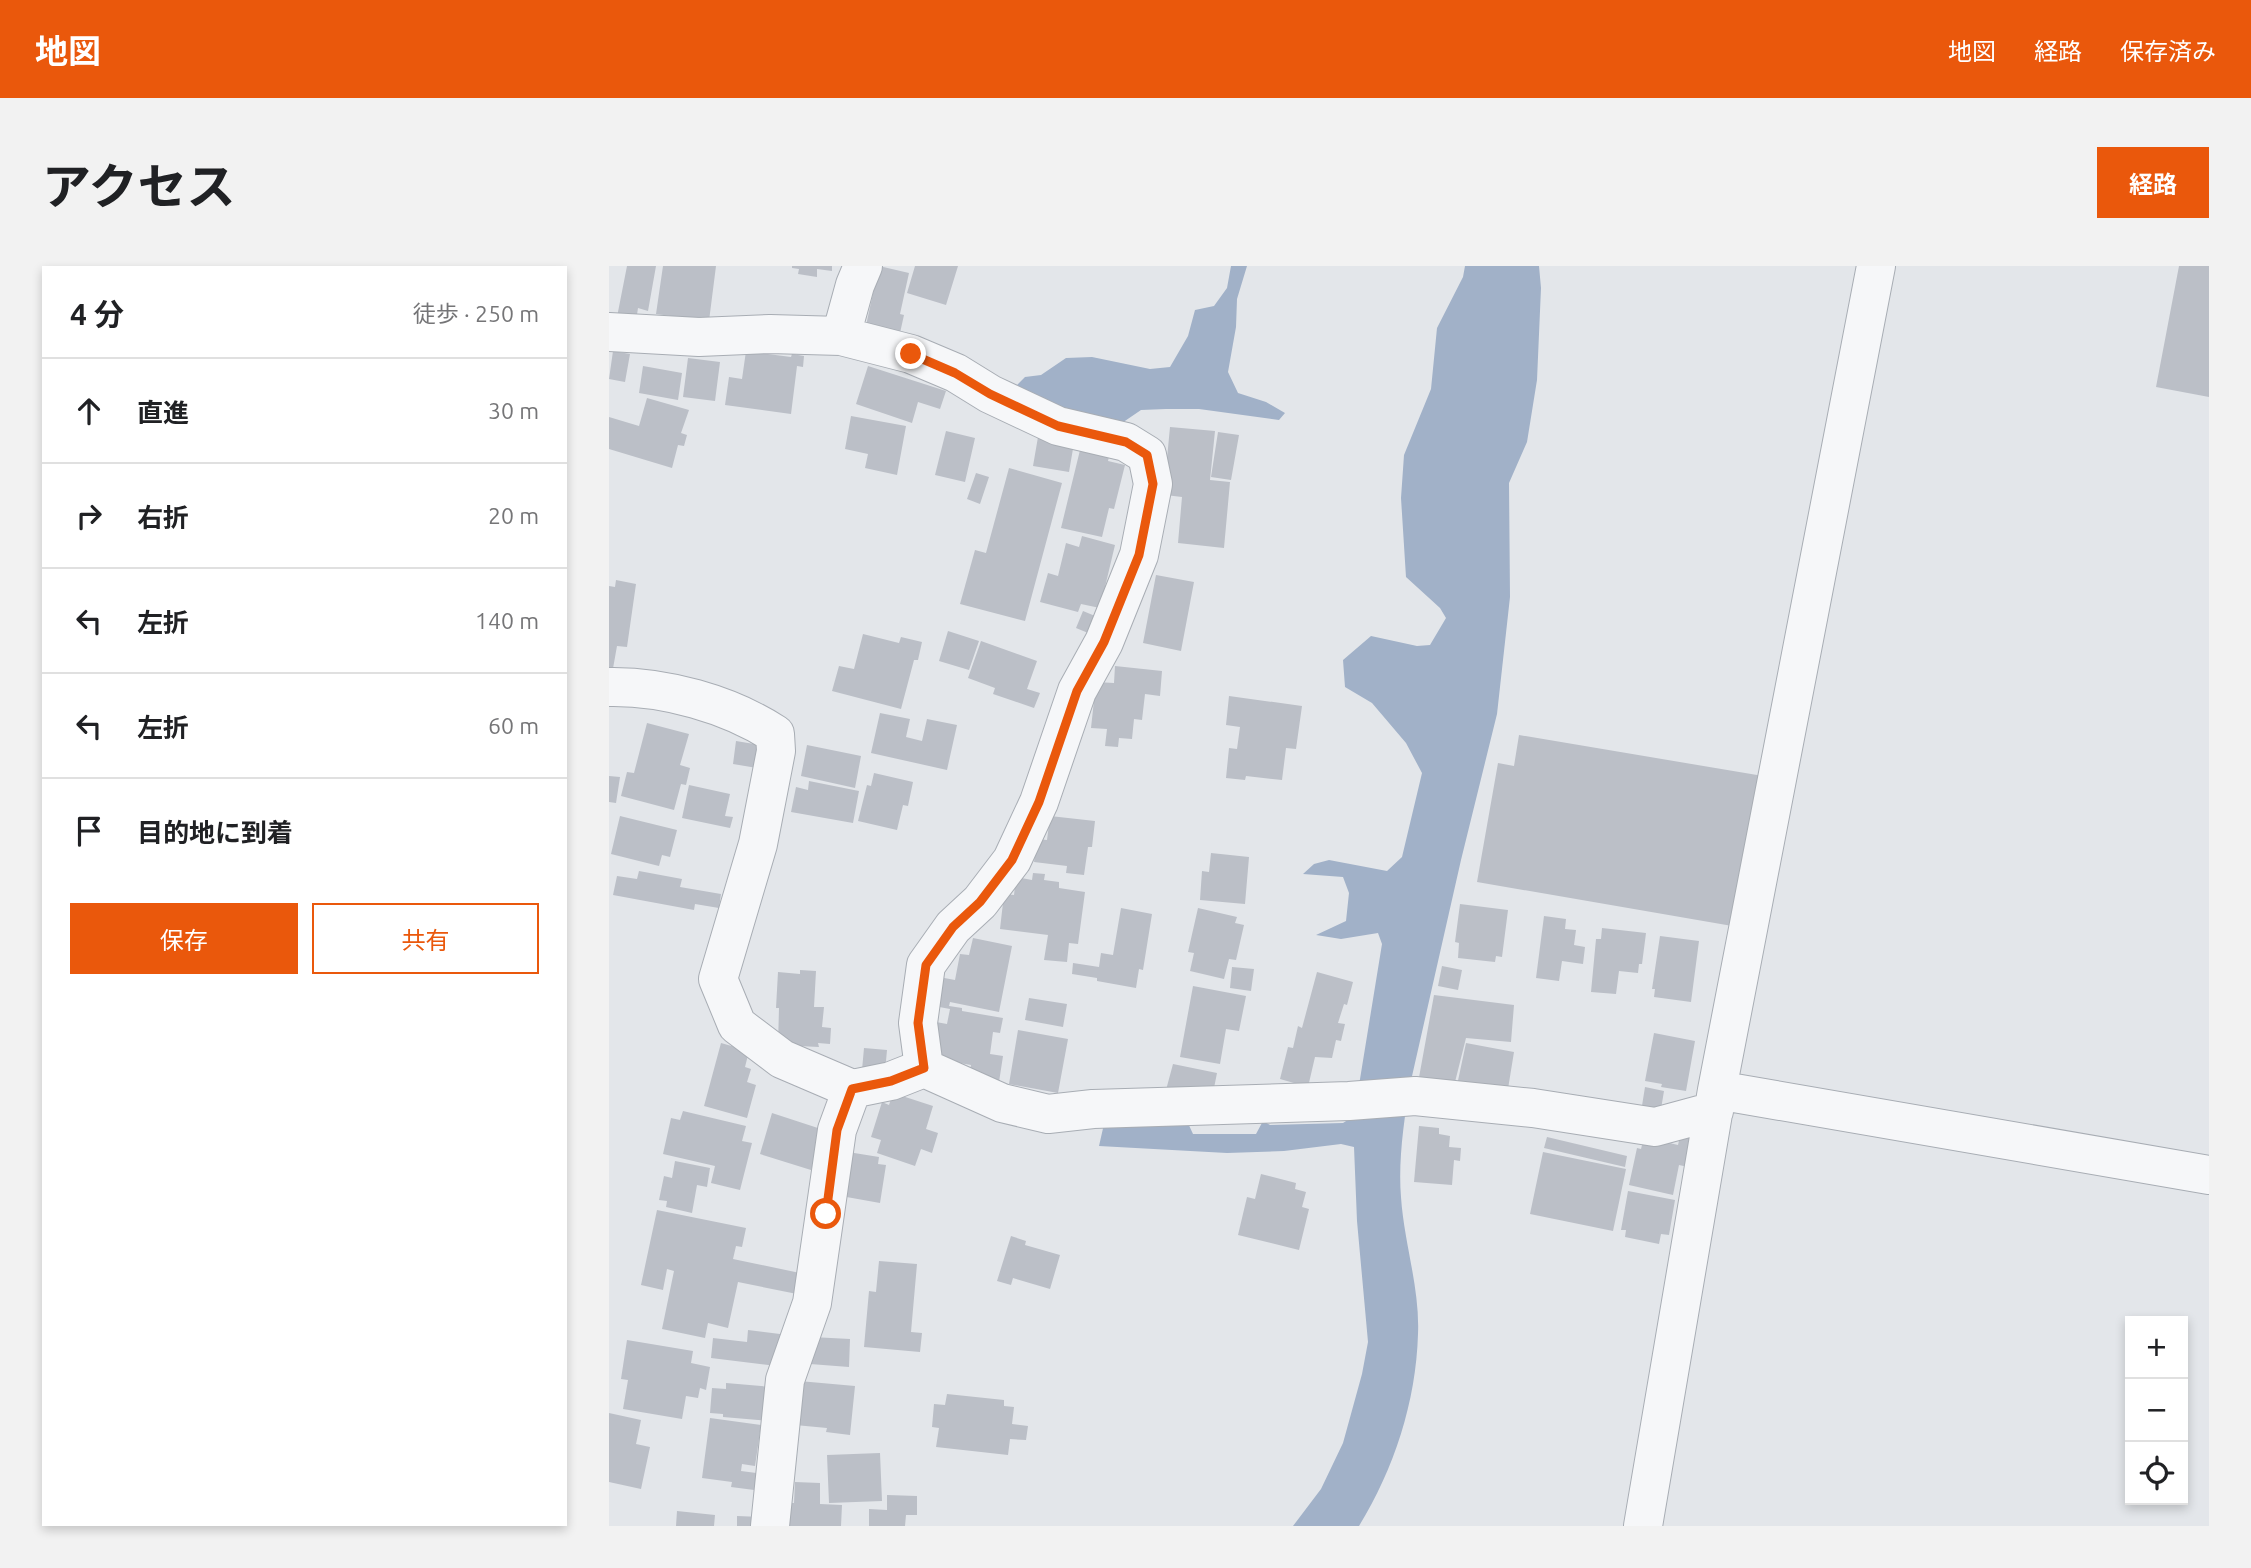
<!DOCTYPE html>
<html lang="ja">
<meta charset="utf-8">
<style>
body{margin:0;font-family:Ubuntu,"Noto Sans JP",sans-serif;background:#f2f2f2;color:#202124}
.controls{position:absolute;right:21px;bottom:21px;display:grid;overflow:hidden;border-radius:0px;box-shadow:0 4px 10px #0003}
.controls button{width:63px;height:63px;display:grid;place-items:center;padding:0;border:0;border-bottom:2px solid #e0e0e0;background:#fff;color:#202124;font:35px sans-serif}
.stop{position:absolute;width:21px;height:21px;margin:-16px;border:5px solid #ea580c;border-radius:50%;background:#fff}
.stop.end{background:#ea580c;border-color:#fff;box-shadow:0 2px 7px #0008}
.list{margin:0;padding:0;list-style:none}
h2{display:flex;justify-content:space-between;align-items:center;height:91px;margin:0;padding:0 28px;font-size:30px}
h2 small{font-size:23px;font-weight:400;color:#757577}
.list li{display:grid;grid-template-columns:46px 1fr auto;gap:21px;align-items:center;box-sizing:border-box;height:105px;padding:0 28px;border-top:2px solid #e0e0e0}
.list b{display:block;font-size:26px;white-space:nowrap}
.list em{font-size:23px;font-style:normal;color:#757577}
.actions{display:flex;gap:14px;padding:21px 28px}
.actions a{flex:1;padding:16px 0;border:2px solid #ea580c;border-radius:0px;text-align:center;font-size:24px;color:#ea580c}
.actions .main{background:#ea580c;color:#fff}
.icon{flex:none;width:38px;height:38px;fill:none;stroke:currentColor;stroke-width:2;stroke-linecap:round;stroke-linejoin:round}
.map{position:relative;flex:none;width:1600px;height:1260px;overflow:hidden;border-radius:0px}
header{display:flex;align-items:center;gap:42px;box-sizing:border-box;height:98px;padding:0 35px;background:#ea580c;color:#fff}
header strong{font-size:33px}
nav{display:flex;gap:38px;margin-inline-start:auto;font-size:24px}
.intro{display:flex;align-items:center;justify-content:space-between;box-sizing:border-box;height:168px;padding:0 42px}
h1{margin:0;font-size:49px}
.button{padding:18px 32px;border-radius:0px;background:#ea580c;color:#fff;font-size:24px;font-weight:700}
main{display:flex;gap:42px;padding:0 42px}
aside{flex:1;background:#fff;border-radius:0px;box-shadow:0 4px 10px #0003}
.map>svg:first-child{display:block}
.water{fill:#a1b1c8}
.building{fill:#bbbfc7}
.lines{fill:none;stroke-linecap:round;stroke-linejoin:round}
.minor-casing{stroke:#a8adb4;stroke-width:40}
.minor{stroke:#f6f7f9;stroke-width:38}
.route{stroke:#ea580c;stroke-width:9}
</style>
<header>
<strong>地図</strong>
<nav><a>地図</a><a>経路</a><a>保存済み</a></nav>
</header>
<div class="intro"><h1>アクセス</h1><a class="button">経路</a></div>
<main>
<aside>
<h2>4 分<small>徒歩 · 250 m</small></h2>
<ul class="list">
<li><svg class="icon" aria-label="ahead" viewBox="0 0 24 24"><path d="M12 20V5M6 11l6-6 6 6"/></svg><div><b>直進</b></div><em>30 m</em></li>
<li><svg class="icon" aria-label="right" viewBox="0 0 24 24"><path d="M7 20v-9h11M14 6l5 5-5 5"/></svg><div><b>右折</b></div><em>20 m</em></li>
<li><svg class="icon" aria-label="left" viewBox="0 0 24 24"><path d="M17 20v-9H6M10 6l-5 5 5 5"/></svg><div><b>左折</b></div><em>140 m</em></li>
<li><svg class="icon" aria-label="left" viewBox="0 0 24 24"><path d="M17 20v-9H6M10 6l-5 5 5 5"/></svg><div><b>左折</b></div><em>60 m</em></li>
<li><svg class="icon" aria-label="arrive" viewBox="0 0 24 24"><path d="M6 21V4h12l-3 4 3 4H6"/></svg><div><b>目的地に到着</b></div></li>
</ul>
<div class="actions"><a class="main">保存</a><a>共有</a></div>
</aside>
<div class="map">
<svg width="1600" height="1260" viewBox="0 0 1600 1260">
<rect width="100%" height="100%" fill="#e3e6ea"/>
<path class="water" d="M622 0H638L628 33 627 61 619 106 629 127 657 136 676 147 670 154 590 143H557L532 144 510 159 473 151 406 121 416 111 432 109 457 92 483 91 541 103 561 101 579 70 586 44 605 40 618 22Z
M856 0H930L932 22 928 114 918 176 900 217 901 331 888 448 852 594 801 819C795 853 789 896 792 931 795 977 811 1022 809 1068 807 1136 785 1203 750 1260H684L712 1223 734 1177 753 1108 759 1076 748 955 745 881 732 878 675 885 618 887 490 880 495 858 578 855 584 868H647L654 855 661 859 734 857 745 850 773 678 769 667 732 673 707 669 737 655 740 627 734 611 694 608 705 598 720 594 778 605 793 591 813 507 797 477 763 437 736 421 734 394 762 370 808 380 821 379 837 352 831 342 797 311 792 232 795 189 822 123 828 62 854 11Z"/>
<path class="building" d="M18 0H47L39 45 29 42 27 55 8 51Z
M54 0H107L100 55 47 48Z
M183 0H223V5L208 3V11L189 8 190 3 183 2Z
M270 0 300 7 291 48 295 49 289 76 256 64Z
M306 0H349L337 39 298 27Z
M1570 0H1600V131L1547 121Z
M4 85 21 88 16 116 0 113Z
M137 85 182 91 183 88 195 90 194 101 188 100 182 148 116 139 120 111 133 113Z
M79 92 111 96 106 135 74 131Z
M34 100 73 107 69 134 30 127Z
M259 100 337 125 331 143 309 136 303 157 247 138Z
M38 132 80 144 72 167 78 169 75 180 69 179 63 202 0 183V151L30 160Z
M242 150 297 160 288 209 256 202 259 188 236 183Z
M561 161 606 165 601 214 621 216 615 282 569 277 573 231 548 228 557 203Z
M337 165 366 172 356 216 326 209Z
M609 166 630 169 622 214 602 211Z
M429 171 465 177 460 206 424 200Z
M472 180 501 186 499 195 516 199 505 243 500 242 493 271 452 262Z
M400 202 453 217 416 355 351 338 366 284 377 287Z
M367 207 380 211 371 238 358 233Z
M473 270 506 279 491 342 472 338 469 346 431 336 439 307 449 310 457 277 470 281Z
M547 309 585 316 572 385 534 377Z
M7 314 27 318 18 381 8 380 3 408 0 407V320L6 321Z
M474 345 491 352 484 369 467 362Z
M339 365 370 375 360 404 330 395Z
M254 368 290 377 292 371 313 376 309 394H305L292 443 223 425 230 400 245 403Z
M372 375 428 395 418 423 431 427 425 442 384 428 386 422 359 412Z
M506 400 553 405 551 430 536 428 533 454 525 453 523 473 510 472 509 481 496 480 498 463 482 462 487 416 505 417Z
M620 430 693 440 687 483 677 482 673 514 637 510 636 514 617 512 620 482 628 483 631 461 617 459Z
M271 447 301 453 297 471 313 475 318 453 348 459 338 504 262 487Z
M38 457 80 468 71 499 81 502 77 519 72 518 65 544 12 530 18 506 25 507Z
M910 469 1154 510 1129 661 868 616 889 497 905 500Z
M127 475 151 479 148 502 124 498Z
M198 479 252 490 246 522 192 510Z
M265 507 304 516 299 540 294 539 288 564 249 555 258 519 262 520Z
M0 510 11 511 7 537 0 536Z
M200 515 250 525 244 557 182 546 187 521 199 524Z
M80 519 121 528 116 550 124 551 121 562 73 552Z
M11 550 68 564 61 591 53 589 50 600 2 588Z
M441 550 486 555 483 581H479L475 609 457 607 458 600 425 596 428 573 438 574Z
M602 587 640 591 636 638 591 634 593 605 600 606Z
M30 605 73 613 71 621 112 628 110 642 86 638 85 644 4 629 8 610 28 613Z
M424 607 436 608 435 614 450 616V622L476 626 469 678 460 677 458 696 435 694 439 669 391 663 395 628 405 629 407 611 423 614Z
M851 638 899 644 893 691 887 690 886 696 849 692 850 677 846 676Z
M512 642 543 648 534 704 530 703 527 722 488 715V712L463 708 464 697 490 701 492 687 504 689Z
M589 642 628 651 626 657 635 659 627 694 620 693 615 713 581 705 585 687 579 686Z
M935 650 957 653 956 663 967 664 965 679 976 681 974 698 953 695 950 715 927 712Z
M993 662 1037 667 1033 698H1030L1029 707 1010 705 1007 728 982 726 987 673H992Z
M1051 670 1090 675 1082 736 1045 731 1046 723H1043Z
M364 672 403 680 390 746 341 736 340 740 353 742V745L394 752 391 767 384 766 381 788 394 790 390 816 360 811 362 799 322 792 327 756 338 758 341 743 325 740 330 711 346 714 351 688 360 689Z
M833 700 853 704 849 724 829 720Z
M623 701 645 703 642 725 621 722Z
M191 704 207 705 205 741H215L213 761 222 762 221 778 209 777 210 781 169 779 170 742H167L169 706 191 708Z
M708 706 744 716 738 739 735 738 729 757 736 758 732 775 727 774 723 792 706 791 699 821 671 813 679 781 684 782 689 760 693 762Z
M584 720 637 730 630 765 617 763 611 798 571 791Z
M825 729 905 739 902 776 857 772 844 824 809 817Z
M420 732 458 738 454 761 416 754Z
M409 764 459 773 449 827 400 818Z
M1045 767 1086 775 1077 825 1052 821 1053 818 1036 815Z
M112 777 140 785 136 801 142 803 138 816 147 819 138 852 95 840Z
M857 777 905 786 898 829 847 824Z
M255 782 278 784 276 806 253 804Z
M564 798 608 807 604 827 557 824Z
M1036 821 1055 825 1051 849 1032 846Z
M284 827 324 840 317 863 329 867 323 887 312 883 306 900 268 887 272 874 262 871 273 836 280 839Z
M74 845 137 860 133 875 143 877 131 924 102 917 106 900 54 888 62 852 71 854Z
M163 847 215 864 202 904 151 888Z
M810 860 830 862V868L841 870 840 881 852 882 851 895 845 894 843 919 805 916Z
M1071 870 1085 872 1079 901 1070 899 1064 929 1020 919 1028 882 1032 883 1035 871 1069 879Z
M938 871 1018 890 1016 901 935 882Z
M239 886 270 891 269 898 277 899 271 937 232 930Z
M934 886 1017 903 1004 965 921 948Z
M66 895 101 902 98 921 88 919 83 947 57 941 58 935 50 934 55 910 63 912Z
M652 908 687 917 686 923 697 926 693 941 700 943 690 984 629 969 638 931 646 933Z
M1019 925 1066 934 1060 969 1052 968 1050 978 1016 971 1017 964H1012Z
M48 944 137 962 133 981 127 980 124 993 191 1007 188 1028 129 1016 119 1062 99 1057 96 1072 53 1063 65 1005 58 1003 54 1024 32 1019Z
M402 970 417 975 416 979 451 989 441 1023 404 1012 402 1019 388 1015Z
M270 995 308 998 302 1066 313 1067 311 1086 255 1081 260 1025 267 1026Z
M139 1064 171 1068 168 1100 102 1092 104 1072 138 1076Z
M203 1071 241 1073 240 1101 201 1098Z
M18 1074 84 1085 82 1097 101 1101 97 1124 91 1122 89 1132 77 1130 73 1153 14 1143 19 1114 12 1113Z
M190 1115 246 1120 241 1169 217 1166 218 1162 186 1159Z
M117 1117 163 1121 160 1155 114 1151V1148L101 1147 103 1122 117 1123Z
M338 1128 395 1134V1140L405 1141 403 1158 419 1160 417 1174 401 1173 399 1189 327 1181 330 1162 323 1161 325 1138 336 1139Z
M0 1147 32 1154 27 1178 41 1181 32 1223 0 1216Z
M101 1152 152 1159 146 1200 133 1198 132 1205 155 1208 153 1225 122 1221 123 1216 93 1212Z
M271 1187 273 1235 220 1237 218 1189Z
M186 1216 211 1217V1238L233 1239 232 1260H179V1237H185Z
M278 1229 308 1230V1249H297L296 1260H260V1243L278 1244Z
M68 1245 106 1249 105 1260H67Z
M128 1250 152 1251V1260H128Z"/>
<g class="lines">
<g class="minor-casing">
<path id="minor" d="M0 66 90 71 161 68 232 70 302 88 347 107 381 128 449 160 517 176 538 189 544 218 530 289 495 376 468 425 430 536 403 594 371 636 344 661 317 699 309 757 315 802
M232 70 246 19 254 0
M0 421C55 420 120 438 166 468L167 485 149 578 109 713 128 759 173 793 243 823 282 815 315 802 393 837 439 848 484 843 740 835 806 830 924 842 1046 861 1105 845
M1108 824 1600 909
M161 1260 176 1114 203 1037 228 864 243 823
M1034 1260 1108 824 1267 0"/>
</g>
<use href="#minor" class="minor"/>
</g>
<g class="lines">
<path class="route" d="M217 948 228 864 243 823 282 815 315 802 309 757 317 699 344 661 371 636 403 594 430 536 468 425 495 376 530 289 544 218 538 189 517 176 449 160 381 128 346 107 302 88"/>
</g>
</svg>
<div class="controls">
<button>+</button>
<button>−</button>
<button><svg class="icon" aria-label="locate" viewBox="0 0 24 24"><circle cx="12" cy="12" r="6"/><path d="M12 2v4M12 18v4M2 12h4M18 12h4"/></svg></button>
</div>
<div class="stop" style="left:217px;top:948px"></div>
<div class="stop end" style="left:302px;top:88px"></div>
</div>
</main>
